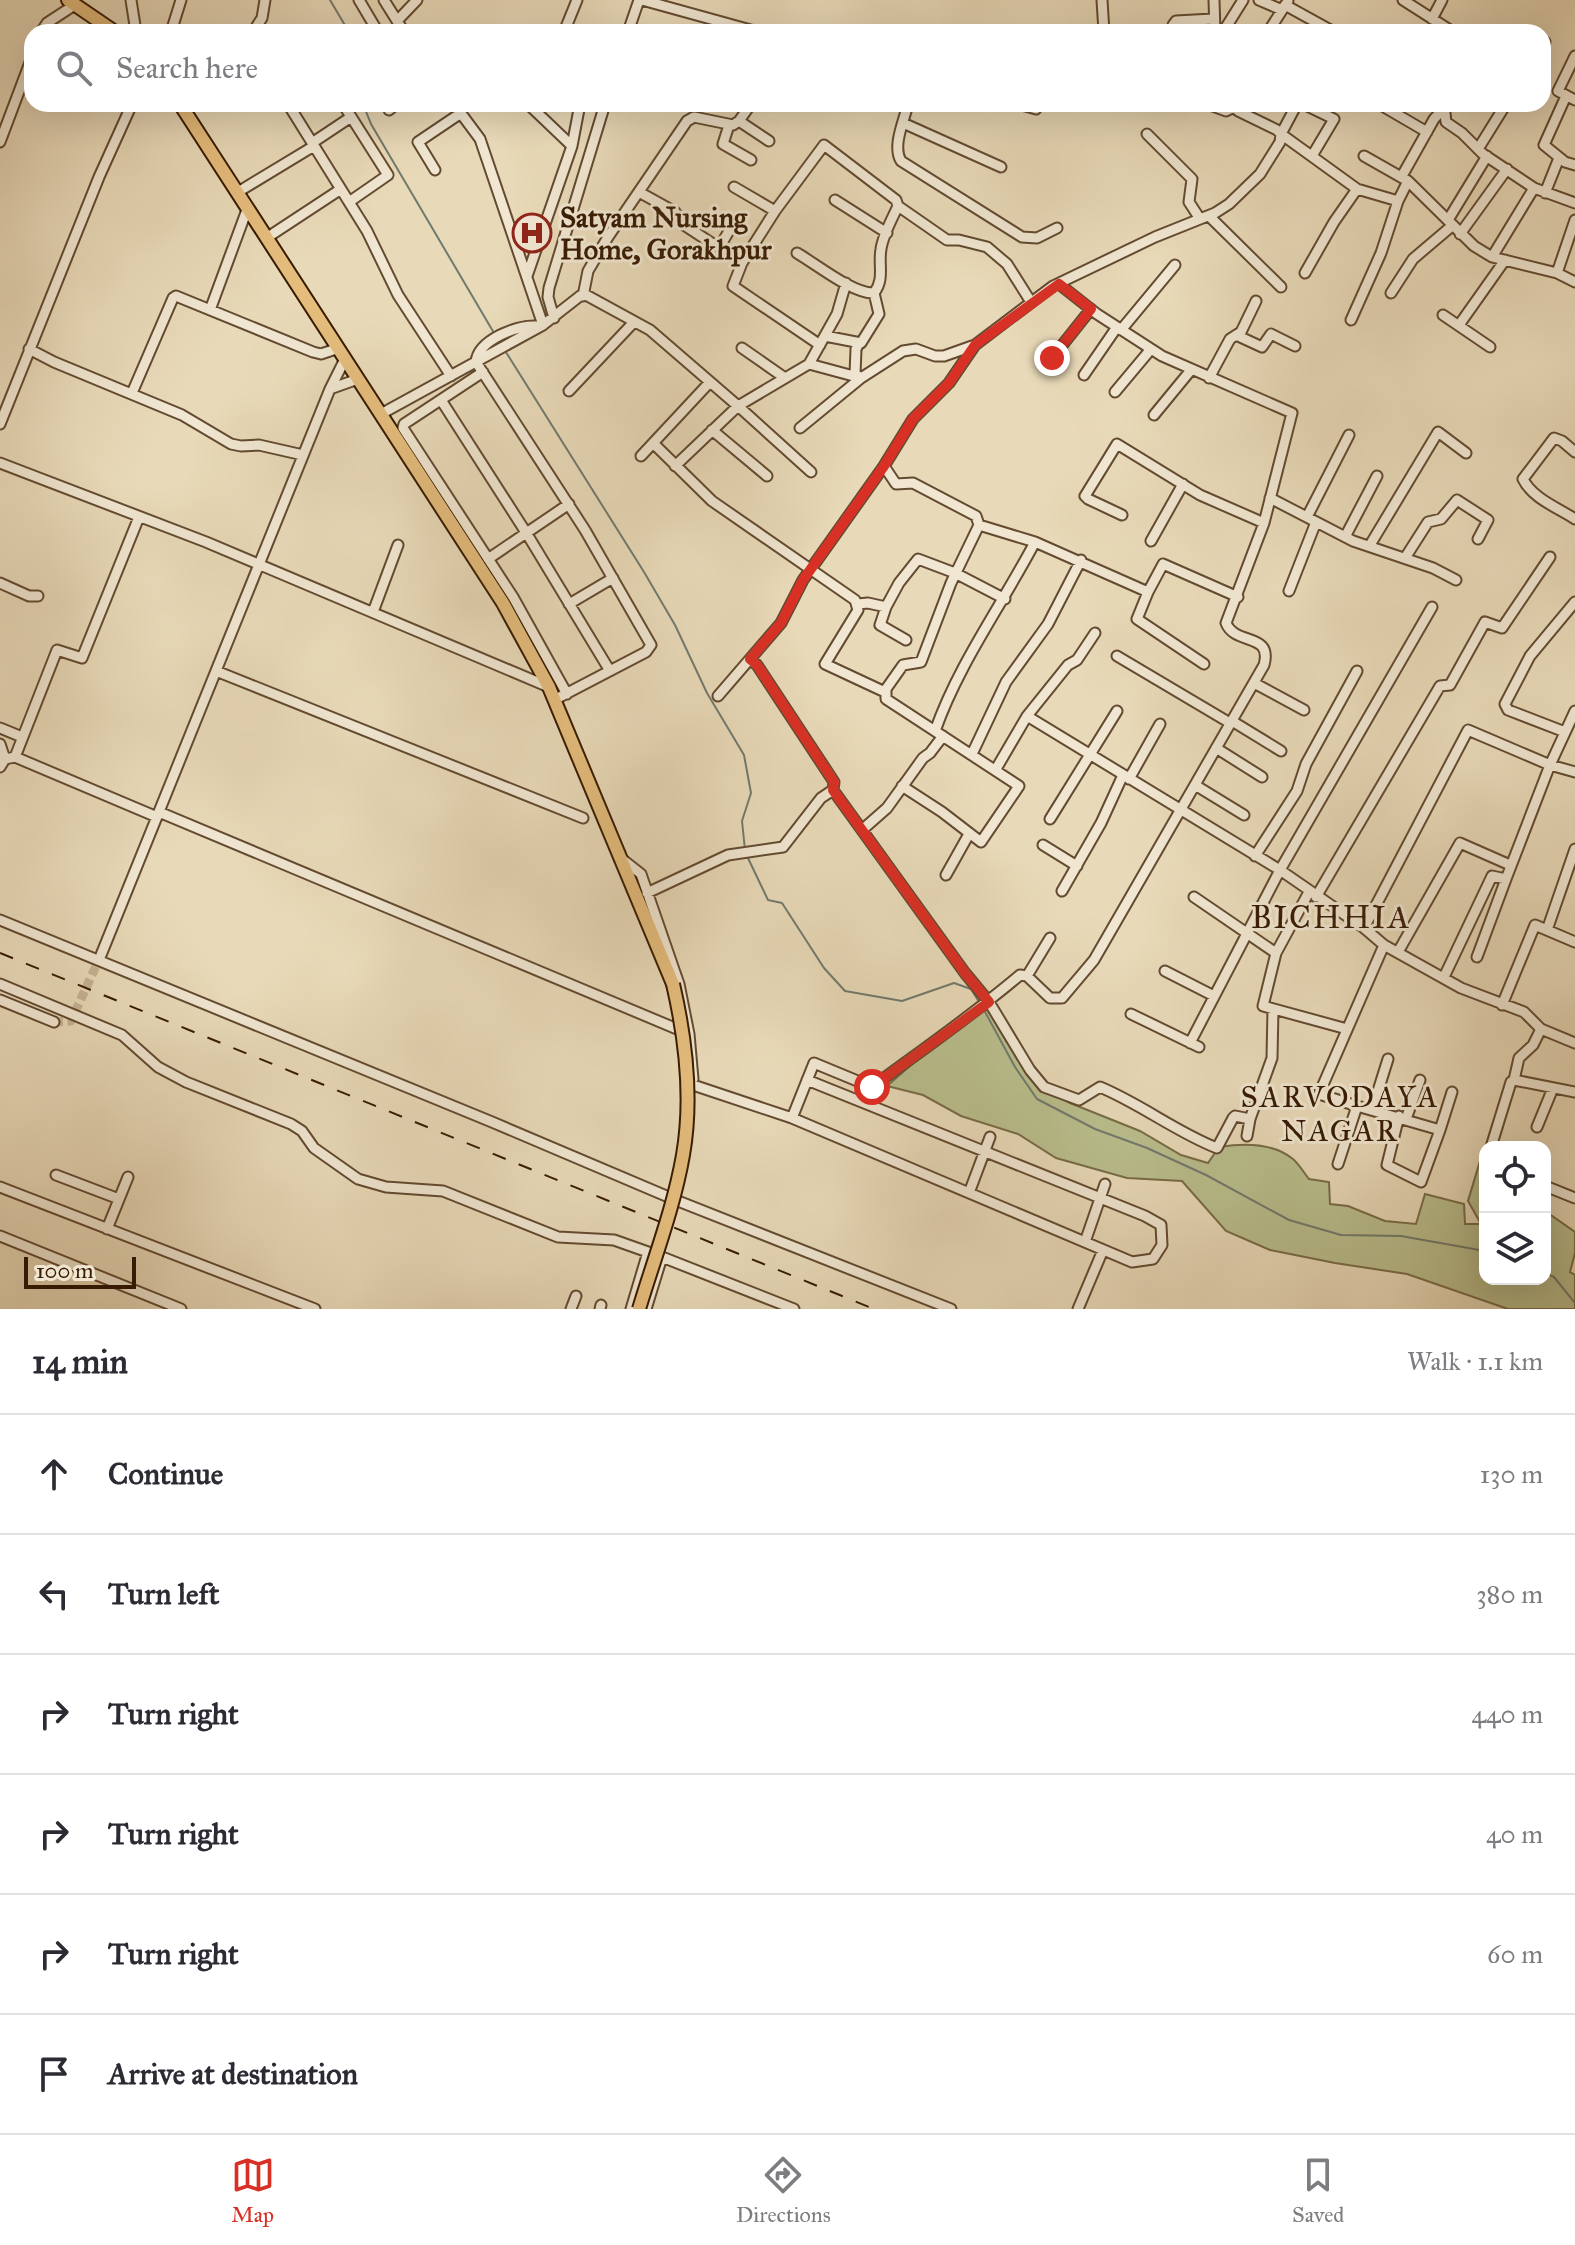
<!DOCTYPE html>
<meta charset="utf-8">
<style>
body{margin:0;font-family:"IM FELL Great Primer",serif;background:#f2f2f3;color:#2b2b33}
.controls{position:absolute;right:24px;bottom:24px;display:grid;overflow:hidden;border-radius:16px;box-shadow:0 8px 32px #0002}
.controls button{width:72px;height:72px;display:grid;place-items:center;padding:0;border:0;border-bottom:2px solid #e1e1e2;background:#fff;color:#2b2b33;font:40px sans-serif}
.scale{position:absolute;left:24px;bottom:20px;width:112px;box-sizing:border-box;padding-left:8px;border:4px solid #371b02;border-top:0;font-size:22px;line-height:28px;white-space:nowrap;color:#371b02;-webkit-text-stroke:6px #f0e6d1;paint-order:stroke}
.stop{position:absolute;width:24px;height:24px;margin:-18px;border:6px solid #d93025;border-radius:50%;background:#fff}
.stop.end{background:#d93025;border-color:#fff;box-shadow:0 2px 8px #0008}
.list{margin:0;padding:0;list-style:none}
h2{display:flex;justify-content:space-between;align-items:center;height:104px;margin:0;padding:0 32px;font-size:34px}
h2 small{font-size:26px;font-weight:400;color:#7c7c81}
.list li{display:grid;grid-template-columns:52px 1fr auto;gap:24px;align-items:center;box-sizing:border-box;height:120px;padding:0 32px;border-top:2px solid #e1e1e2}
.list b{display:block;font-size:30px;white-space:nowrap}
.list em{font-size:26px;font-style:normal;color:#7c7c81}
.icon{flex:none;width:44px;height:44px;fill:none;stroke:currentColor;stroke-width:2;stroke-linecap:round;stroke-linejoin:round}
.map{position:relative;flex:none;width:1575px;height:1309px;overflow:hidden}
.search{position:absolute;background:#fff;box-shadow:0 8px 32px #0002;left:24px;right:24px;top:24px;height:88px;display:flex;align-items:center;gap:20px;box-sizing:border-box;padding:0 28px;border-radius:24px;color:#7c7c81;font-size:30px}
.sheet{height:824px;background:#fff}
nav{display:flex;justify-content:space-around;align-items:center;box-sizing:border-box;height:112px;border-top:2px solid #e1e1e2;background:#fff;font-size:22px;color:#7c7c81}
nav a{display:grid;justify-items:center;gap:4px}
nav .on{color:#d93025}
.map>svg:first-child{display:block}
.green{fill:#b9be8d;stroke:#786c48;stroke-width:2}
.lines{fill:none;stroke-linecap:round;stroke-linejoin:round}
.stream{stroke:#717a6e;stroke-width:2}
.minor-tunnel{stroke:#c5b394;stroke-width:9;stroke-dasharray:9 4.5;stroke-linecap:butt}
.minor-casing{stroke:#634a30;stroke-width:13}
.highway-casing{stroke:#371b02;stroke-width:16}
.minor{stroke:#f0e6d1;stroke-width:9}
.highway{stroke:#e4bc7c;stroke-width:12}
.rail{stroke:#371b02;stroke-width:2;stroke-dasharray:14 14;stroke-linecap:butt}
.highway-bridge-casing{stroke:#371b02;stroke-width:16;stroke-linecap:butt}
.highway-bridge{stroke:#e4bc7c;stroke-width:12}
.route{stroke:#d93025;stroke-width:10}
.labels{text-anchor:middle;stroke-width:6;stroke-linejoin:round;paint-order:stroke}
.poi-label{font-size:28px;font-weight:bold;fill:#371b02;stroke:#f0e6d1;text-anchor:start}
.neighbourhood-label{font-size:30px;letter-spacing:2px;fill:#371b02;stroke:#f0e6d1}
.quarter-label{font-size:32px;letter-spacing:2px;fill:#371b02;stroke:#f0e6d1}
</style>
<div class="map">
<svg width="1575" height="1309" viewBox="0 0 1575 1309">
<rect width="100%" height="100%" fill="#e8d9b8"/>
<filter id="stains"><feTurbulence type="fractalNoise" baseFrequency=".0025" numOctaves="4"/><feColorMatrix values="0 0 0 0 .2 0 0 0 0 .09 0 0 0 0 .02 0 0 0 .5 -.17"/></filter>
<radialGradient id="worn" r=".72"><stop offset=".6" stop-color="#630" stop-opacity="0"/><stop offset="1" stop-color="#630" stop-opacity=".3"/></radialGradient>
<path class="green" d="M988 1008 1037 1085 1070 1103 1140 1131 1181 1155 1208 1163 1219 1147C1243 1143 1272 1142 1293 1159 1299 1164 1304 1173 1309 1179L1329 1182 1330 1204 1348 1206 1385 1221 1416 1224 1425 1194 1464 1204 1465 1224H1481L1468 1201 1480 1161 1485 1162V1279H1545V1211L1575 1232V1253L1570 1272 1575 1275V1309H1508L1407 1274 1335 1263 1270 1250 1226 1231 1182 1181 1127 1178 1056 1158 1018 1134 961 1116 923 1095 887 1086 934 1045Z"/>
<g class="lines">
<path class="stream" d="M330 0 349 32
M363 104 371 124 494 333
M504 349 644 572 675 625 707 693 744 755 751 793 742 821 745 850
M747 856 768 900 782 903 824 968 845 991 902 1001 954 983 971 989 979 1002
M984 1010 1015 1067 1037 1099 1095 1129 1147 1148 1206 1175 1289 1220 1341 1235 1401 1236 1485 1251
M1545 1273 1554 1277 1575 1303"/>
<path class="minor-tunnel" d="M54 1022 71 1021 101 955"/>
<g class="minor-casing">
<path id="minor" d="M131 0 136 32
M359 0 378 32
M384 0 404 32
M642 0 758 32
M1102 0 1104 32
M1214 0 1215 32
M1259 0 1282 10
M1403 0 1453 32
M1285 5 1334 32
M1432 19 1442 0
M397 21 417 0
M41 32 47 23 76 4
M171 32 181 0
M253 32 262 18 265 0
M564 32 577 0
M628 32 639 0
M1173 32V25L1176 21 1213 19
M1223 32 1243 0
M1268 32 1288 1
M1543 45 1545 42
M1575 56 1558 91 1575 100
M1566 96 1544 145 1565 162 1575 165
M288 104 367 231 398 295 451 376
M343 104 388 175 349 202
M454 104 480 139 543 325
M528 104 572 146
M908 104C904 121 892 146 901 161L1022 237 1037 238 1057 228
M1018 104 1036 109
M1207 104 1226 111 1234 107
M1297 104 1281 134 1357 189 1398 201
M1303 104 1334 119 1312 156
M1379 104 1427 132
M1444 104 1446 122 1462 133 1483 154 1534 188 1575 203
M415 105 417 104
M389 110 396 104
M739 121 769 141
M903 123 1001 167
M729 125 723 144 751 160
M1147 134 1192 179 1189 202 1200 219
M0 142 32 57
M312 143 351 117
M1478 149 1506 104
M1364 156 1408 181 1474 246 1492 257 1557 273 1575 282
M435 170 418 142 461 113
M1402 176 1434 119 1443 109
M734 187 775 211
M238 192 314 146
M639 192 675 212 684 225 742 263
M1545 193 1559 158
M835 200 887 233
M898 206 947 240H959L987 247 1007 264 1031 302
M1209 216 1281 287
M1448 220 1487 156
M1460 234 1507 169
M268 237 341 189
M719 248 736 219
M797 253C816 264 853 294 874 293 885 279 878 265 881 249 883 235 892 219 898 206L896 200 824 145 775 211 742 263 733 286 820 345
M1492 257 1534 188
M1305 273 1334 222 1357 189
M1557 273 1575 220
M527 276 572 146 580 104
M1391 293 1413 259 1453 225
M583 296 588 271 608 237 687 121 694 117 733 125 739 121 751 104
M210 310 248 207
M1443 315 1490 347
M554 318 548 297 549 288 605 104
M1351 320 1381 253 1398 201 1408 181
M1459 325 1505 260
M536 326C517 325 478 340 476 362L585 530 651 645 646 652 554 700
M1121 330 1175 265
M1236 335 1262 347 1271 334 1295 346
M825 336 861 343 879 314 874 293
M742 348 785 378
M29 349 54 362 182 415 231 444 241 446 259 445 303 455
M1052 358 1091 309
M809 364 837 314 846 283
M483 372 404 424 403 428 513 597 567 694
M1084 375 1117 327
M1209 378 1230 339 1241 332 1256 301
M330 389 358 379
M569 391 634 322
M1115 392 1151 349
M132 393 173 298 176 296 313 352 321 354 339 348
M441 400 527 534 610 671
M381 414 543 325 580 296 586 295 650 330 738 406 809 364 861 378 903 351 916 349 935 356H944L975 345 1053 286 1155 237 1215 213 1229 204 1260 174 1280 142 1281 134 1277 130 1238 111 1233 104
M1154 415 1191 370
M0 424 99 177 132 104
M800 428 861 378 855 374 856 349 859 343
M712 430 767 476
M653 443 712 501 855 600 858 610 825 664 885 692
M1575 452 1562 441 1554 438 1523 479C1532 498 1558 508 1575 519
M641 456 710 382
M0 463 206 542 549 687
M675 466 738 406 811 472
M884 466 896 484 913 483 976 516 979 525 951 583 921 662 903 665 886 689V699L1019 786 981 842 942 812 902 786
M1270 498 1353 541 1433 568 1456 580
M1122 515 1088 499 1085 496 1117 444 1200 495 1264 523
M1307 517 1349 435
M979 525 1035 542 1148 592 1163 564 1238 597
M1345 537 1377 476
M1151 541 1183 484
M1370 545 1438 432 1466 453
M1405 558 1428 522 1441 519 1457 500 1488 520 1478 539
M488 559 569 504
M0 583 29 596H38
M1289 591 1316 522
M1148 592 1137 619 1204 664
M569 604 613 578
M858 604 868 603 886 607 899 583 918 559 955 573 1005 599
M886 607 880 625 906 640
M373 612 398 545
M1117 656 1230 723
M750 659 757 665 834 782 833 790
M216 671 583 818
M1254 683 1304 710
M718 696 781 623 803 580 884 466 913 419 949 383 975 345
M1027 716 1280 870 1364 928 1384 945 1461 988 1524 1012 1541 1029 1575 1043
M1232 721 1281 751
M0 728 22 737
M935 731C959 663 1002 605 1035 542
M1565 732 1508 710 1505 704 1530 656 1575 602
M0 744 5 759
M1216 748 1262 777
M972 754 1006 682 1048 624 1081 560
M15 757 57 650 82 658 139 517
M0 767 5 759 15 757 157 817
M996 769 1027 716 1068 665 1077 660 1095 633
M1129 779 1160 724
M1195 785 1244 815
M159 812 689 1034
M1050 819 1117 711
M862 830 887 808 923 758 930 753 943 736
M1043 845 1077 866
M1255 856 1297 791 1306 764 1357 671
M622 859 641 874 679 984 689 1034 693 1079
M946 875 969 834
M1062 891 1101 823 1123 775
M647 893 728 855 783 847 821 798 833 790 965 973 989 1002 1030 1070 1044 1087 1079 1100 1100 1087C1141 1104 1176 1132 1217 1148L1233 1118 1235 1116 1250 1119
M1194 897 1276 953 1263 1006 1347 1029
M1316 897 1440 686 1450 685 1485 622 1502 628 1550 557
M0 920 492 1122 678 1201 951 1309
M1364 928 1468 730 1550 765 1575 772
M1547 930 1575 849
M1398 952 1460 843 1510 865
M1276 953 1309 892
M101 955 330 389 345 359
M1477 957 1506 879
M1165 971 1214 996
M1027 976 1050 938
M1444 977 1492 876 1506 879 1550 765 1575 711
M0 984 122 1035 158 1067 186 1082 291 1124 302 1131 314 1148 358 1179 386 1187 443 1191 558 1237 614 1240 662 1257
M0 1000 54 1022
M1502 1005 1535 925 1575 942
M1131 1014 1199 1047
M1541 1029 1533 1045 1519 1058 1514 1080 1575 1092
M1190 1043 1280 870 1432 607
M693 1085 792 1118 814 1063 872 1087C922 1050 973 1015 1020 975L1027 976 1050 998H1062L1094 960 1264 665C1273 632 1235 646 1226 623L1264 523 1292 413 1162 356 1097 314 1059 284
M1357 1106 1440 1130 1452 1092
M1372 1110 1388 1059
M1399 1116 1387 1165 1421 1182 1440 1130
M792 1118 1132 1262 1153 1259 1162 1245 1161 1225 1145 1216 807 1080
M1406 1119 1420 1080
M1537 1127 1553 1088
M1247 1136 1250 1119 1272 1058 1273 1009
M1491 1147 1511 1082 1514 1080
M1338 1164 1357 1106 1319 1094 1384 945
M56 1175 119 1199
M1545 1186 1575 1198
M0 1187 315 1309
M969 1193 990 1137
M107 1229 128 1177
M0 1236 181 1309
M1085 1242 1105 1184
M571 1309 576 1296
M600 1309 601 1305
M631 1309 648 1252
M646 1309 662 1257 794 1309
M1078 1309 1103 1250"/>
</g>
<g class="highway-casing">
<path id="highway" d="M68 0 115 32
M180 104 503 603 549 687 673 984"/>
</g>
<use href="#minor" class="minor"/>
<use href="#highway" class="highway"/>
<path class="rail" d="M0 953 874 1309"/>
<g class="highway-bridge-casing">
<path id="highway-bridge" d="M639 1309C654 1259 674 1207 683 1155 693 1098 686 1040 673 984"/>
</g>
<use href="#highway-bridge" class="highway-bridge"/>
</g>
<g class="lines">
<path class="route" d="M872 1087 989 1002 965 973 833 790 834 782 757 665 750 659 781 623 803 580 884 466 913 419 949 383 975 345 1059 284 1091 309 1052 358"/>
</g>
<defs>
<g id="hospital-ring" transform="scale(2)"><circle r="9.5" fill="#f0e6d1" stroke="#8f2418" stroke-width="1.5"/><path d="M-5-5h3v3.5h4V-5h3V5h-3V1.5h-4V5h-3Z" fill="#8f2418"/></g>
</defs>
<g fill-rule="evenodd">
<use href="#hospital-ring" x="532" y="233"/>
</g>
<g class="labels">
<g class="poi-label">
<text x="560" y="227">Satyam Nursing<tspan x="560" dy="32">Home, Gorakhpur</tspan></text>
</g>
<g class="neighbourhood-label">
<text x="1340" y="1107">SARVODAYA<tspan x="1340" dy="34">NAGAR</tspan></text>
</g>
<g class="quarter-label">
<text x="1331" y="928">BICHHIA</text>
</g>
</g>
<rect width="100%" height="100%" filter="url(#stains)"/>
<rect width="100%" height="100%" fill="url(#worn)"/>
</svg>
<div class="controls">
<button><svg class="icon" aria-label="locate" viewBox="0 0 24 24"><circle cx="12" cy="12" r="6"/><path d="M12 2v4M12 18v4M2 12h4M18 12h4"/></svg></button>
<button><svg class="icon" aria-label="layers" viewBox="0 0 24 24"><path d="M12 4l9 5-9 5-9-5zM3 14l9 5 9-5"/></svg></button>
</div>
<div class="scale">100 m</div>
<div class="stop" style="left:872px;top:1087px"></div>
<div class="stop end" style="left:1052px;top:358px"></div>
<div class="search"><svg class="icon" aria-label="search" viewBox="0 0 24 24"><circle cx="10" cy="10" r="6"/><path d="M15 15l6 6"/></svg>Search here</div>
</div>
<section class="sheet">
<h2>14 min<small>Walk · 1.1 km</small></h2>
<ul class="list">
<li><svg class="icon" aria-label="ahead" viewBox="0 0 24 24"><path d="M12 20V5M6 11l6-6 6 6"/></svg><div><b>Continue</b></div><em>130 m</em></li>
<li><svg class="icon" aria-label="left" viewBox="0 0 24 24"><path d="M17 20v-9H6M10 6l-5 5 5 5"/></svg><div><b>Turn left</b></div><em>380 m</em></li>
<li><svg class="icon" aria-label="right" viewBox="0 0 24 24"><path d="M7 20v-9h11M14 6l5 5-5 5"/></svg><div><b>Turn right</b></div><em>440 m</em></li>
<li><svg class="icon" aria-label="right" viewBox="0 0 24 24"><path d="M7 20v-9h11M14 6l5 5-5 5"/></svg><div><b>Turn right</b></div><em>40 m</em></li>
<li><svg class="icon" aria-label="right" viewBox="0 0 24 24"><path d="M7 20v-9h11M14 6l5 5-5 5"/></svg><div><b>Turn right</b></div><em>60 m</em></li>
<li><svg class="icon" aria-label="arrive" viewBox="0 0 24 24"><path d="M6 21V4h12l-3 4 3 4H6"/></svg><div><b>Arrive at destination</b></div></li>
</ul>
</section>
<nav>
<a class="on"><svg class="icon" aria-label="map" viewBox="0 0 24 24"><path d="M3 6l6-2 6 2 6-2v14l-6 2-6-2-6 2zM9 4v14M15 6v14"/></svg>Map</a>
<a><svg class="icon" aria-label="directions" viewBox="0 0 24 24"><path d="M12 3l9 9-9 9-9-9zM9 14v-3h6M13 9l2 2-2 2"/></svg>Directions</a>
<a><svg class="icon" aria-label="saved" viewBox="0 0 24 24"><path d="M7 4h10v16l-5-4-5 4z"/></svg>Saved</a>
</nav>
